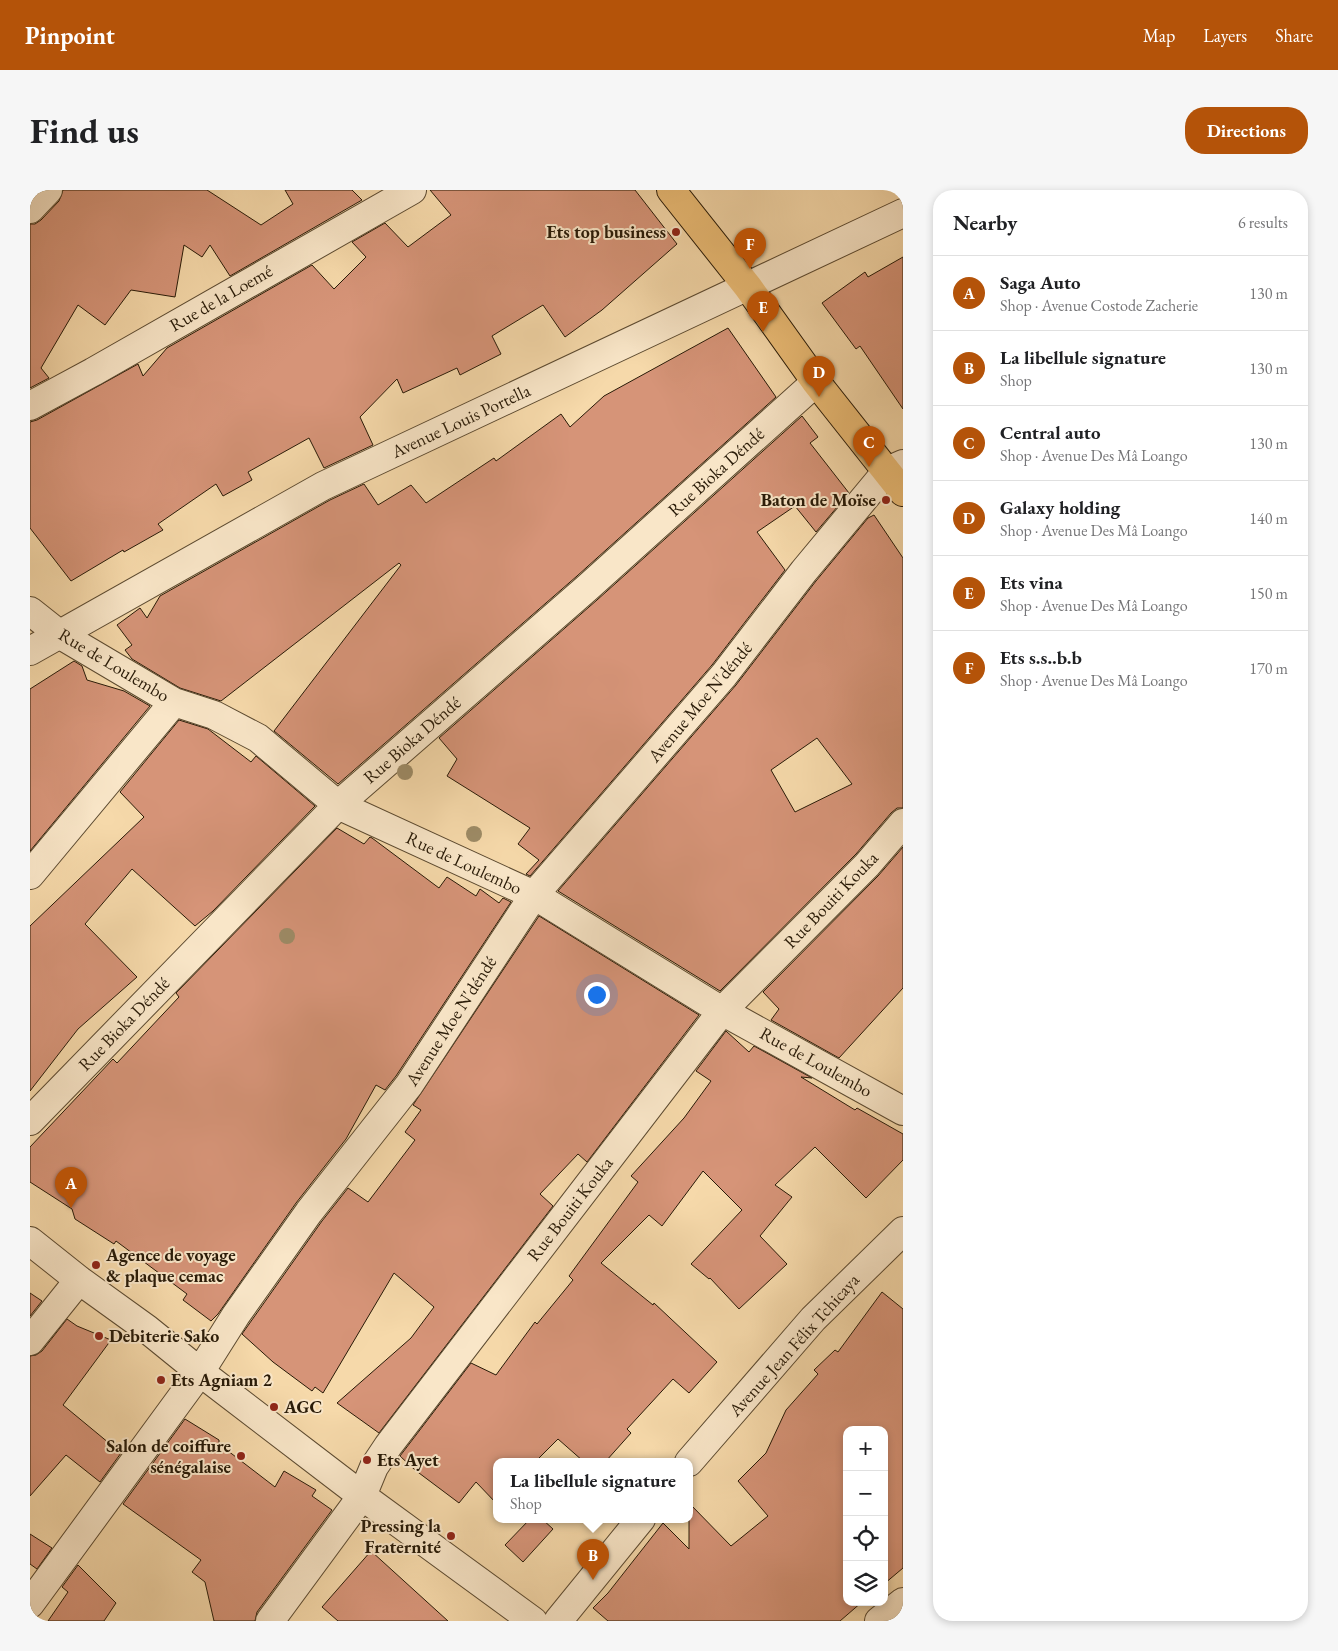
<!DOCTYPE html>
<meta charset="utf-8">
<style>
body{margin:0;font-family:"EB Garamond",serif;background:#f6f6f6;color:#202124}
.controls{position:absolute;right:15px;bottom:15px;display:grid;overflow:hidden;border-radius:10px;box-shadow:0 2px 8px #0003}
.controls button{width:45px;height:45px;display:grid;place-items:center;padding:0;border:0;border-bottom:1px solid #e0e0e0;background:#fff;color:#202124;font:25px sans-serif}
.you{position:absolute;left:566px;top:804px;width:18px;height:18px;margin:-12px;border:4px solid #fff;border-radius:50%;background:#1a73e8;box-shadow:0 0 0 8px #1a73e833}
.badge{display:grid;place-items:center;width:32px;height:32px;border-radius:50%;background:#b45309;color:#fff;font-size:16px;font-weight:700}
.pin{position:absolute;translate:-50% -41px;filter:drop-shadow(0 1px 2px #0008)}
.pin::after{content:'';position:absolute;top:26px;width:18px;height:15px;background:inherit;clip-path:polygon(0 0,100% 0,50% 100%)}
.popup{position:absolute;left:463px;top:1268px;width:200px;height:65px;box-sizing:border-box;display:grid;place-content:center;border-radius:10px;background:#fff;filter:drop-shadow(0 1px 4px #0005);font-size:16px;white-space:nowrap;color:#757577}
.popup b{font-size:19px;color:#202124}
.popup::after{content:'';position:absolute;left:50%;top:100%;margin-left:-10px;border:10px solid transparent;border-top-color:#fff}
.list{margin:0;padding:0;list-style:none}
h2{display:flex;justify-content:space-between;align-items:center;height:65px;margin:0;padding:0 20px;font-size:21px}
h2 small{font-size:16px;font-weight:400;color:#757577}
.list li{display:grid;grid-template-columns:32px 1fr auto;gap:15px;align-items:center;box-sizing:border-box;height:75px;padding:0 20px;border-top:1px solid #e0e0e0}
.list b{display:block;font-size:19px;white-space:nowrap}
.list p{margin:0;font-size:16px;white-space:nowrap;color:#757577}
.list em{font-size:16px;font-style:normal;color:#757577}
.icon{flex:none;width:28px;height:28px;fill:none;stroke:currentColor;stroke-width:2;stroke-linecap:round;stroke-linejoin:round}
.map{position:relative;flex:none;width:873px;height:1431px;overflow:hidden;border-radius:20px}
header{display:flex;align-items:center;gap:30px;box-sizing:border-box;height:70px;padding:0 25px;background:#b45309;color:#fff}
header strong{font-size:24px}
nav{display:flex;gap:28px;margin-inline-start:auto;font-size:18px}
.intro{display:flex;align-items:center;justify-content:space-between;box-sizing:border-box;height:120px;padding:0 30px}
h1{margin:0;font-size:35px}
.button{padding:12px 22px;border-radius:20px;background:#b45309;color:#fff;font-size:18px;font-weight:700}
main{display:flex;gap:30px;padding:0 30px}
aside{flex:1;background:#fff;border-radius:20px;box-shadow:0 2px 8px #0003}
.map>svg:first-child{display:block}
.building{fill:#d69478;stroke:#281a07;fill-rule:evenodd}
.lines{fill:none;stroke-linecap:round;stroke-linejoin:round}
.minor-casing{stroke:#5c4a30;stroke-width:30}
.major-casing{stroke:#281a07;stroke-width:30}
.minor{stroke:#f9e6c8;stroke-width:28}
.major{stroke:#ebbc75;stroke-width:28}
.tree{fill:#9d8b66}
.poi-dot{fill:#8f2418;stroke:#f9e6c8;stroke-width:2}
.labels{text-anchor:middle;stroke-width:4;stroke-linejoin:round;paint-order:stroke}
.poi-label{font-size:18px;font-weight:bold;fill:#281a07;stroke:#f9e6c8;text-anchor:start}
.street-label{font-size:18px;fill:#281a07;stroke:#f9e6c8}
</style>
<header>
<strong>Pinpoint</strong>
<nav><a>Map</a><a>Layers</a><a>Share</a></nav>
</header>
<div class="intro"><h1>Find us</h1><a class="button">Directions</a></div>
<main>
<div class="map">
<svg width="873" height="1431" viewBox="0 0 873 1431">
<rect width="100%" height="100%" fill="#f6d9aa"/>
<filter id="stains"><feTurbulence type="fractalNoise" baseFrequency=".004" numOctaves="4"/><feColorMatrix values="0 0 0 0 .2 0 0 0 0 .09 0 0 0 0 .02 0 0 0 .5 -.17"/></filter>
<radialGradient id="worn" r=".72"><stop offset=".6" stop-color="#630" stop-opacity="0"/><stop offset="1" stop-color="#630" stop-opacity=".3"/></radialGradient>
<path class="building" d="M33 0H177L231 35 263 14 255 0H322L332 10 200 86 180 55 172 67 154 55 145 107 101 100 75 135 48 115 11 178 19 188 0 198V34H5L11 30 29 11Z
M400 0H605L647 54 572 120 535 147 513 115 462 146 471 164 430 185 427 178 373 203 367 189 330 227 343 255 294 278 279 248 218 282 222 290 193 306 186 294 128 334 133 340 94 362 93 360 41 391 0 338V232L7 230 108 174 113 186 137 158 282 75 304 99 336 67 322 52 355 33 378 57 421 25Z
M873 67V219L830 156 826 159 792 113 835 82 838 87Z
M698 138 746 207 547 386 308 594 244 541 371 375 369 373 191 511 150 498 102 469 95 460 102 455 87 435 110 418 117 428 130 406 300 310 334 294 348 315 381 295 396 313 464 268 466 271 531 224 540 237 574 206Z
M772 226 788 247 780 253 819 303 786 342 765 316 727 342 755 380 682 475 500 686 496 684 509 670 488 654 500 638 417 586 427 569 409 548 567 410Z
M844 325 873 368V618H867L861 623 826 664 690 801 528 701 706 495 786 391 838 328ZM787 548 822 594 765 622 741 580Z
M44 471 52 476 57 490 94 501 120 516 0 661V499Z
M149 530 178 539 221 572 226 566 285 616 183 721 165 736 102 679 55 734 107 787 48 839 0 901V736L114 627 90 602Z
M307 638 334 654 340 647 342 648 409 698 417 687 446 706 450 699 469 713 473 708 481 712 366 886 355 900 346 895 316 949 266 1013 188 1124 181 1131 153 1110 157 1104 86 1051 84 1054 45 1029 42 1019 0 992V957L83 869 87 873 149 807 146 803Z
M873 657V798L809 868 741 830 749 819 733 802 848 686Z
M509 726 669 825 557 972 548 964 510 1004 523 1016 349 1243 307 1213 381 1148 404 1117 364 1083 293 1203 285 1197 282 1201 243 1172 212 1144 292 1031 318 998 338 1012 385 950 375 942 391 920 383 915Z
M696 841 719 862 724 856 782 888 771 887 825 920 827 918 873 944V970L836 1008 785 957 745 995 762 1007 730 1046 757 1074 709 1119 680 1088 679 1089 661 1074 712 1020 673 981 632 1036 619 1025 571 1073 623 1115 624 1113 687 1172 659 1203 643 1189 597 1239 601 1243 576 1271H553L528 1249 506 1271H467V1314L446 1292 429 1313 385 1280 370 1266 441 1173 466 1185 505 1132 507 1134 543 1090 539 1086 608 992 601 986 654 928 681 891 666 881Z
M852 1102 873 1119V1378L854 1394V1240H817V1412H832L810 1431H578L563 1418 578 1403 633 1333 659 1359V1313L701 1356 738 1326 708 1291 736 1263 756 1220 788 1184 784 1180 805 1160 808 1162Z
M0 1103 12 1111 0 1126Z
M37 1129 47 1136 81 1150 33 1215 91 1263 70 1292 36 1265 0 1306V1166L6 1165 12 1161Z
M155 1229 189 1250V1254L245 1297 254 1281 286 1300 282 1306 302 1320 227 1422 225 1431H184L175 1392 162 1382 171 1370 93 1314Z
M500 1329H512L523 1339 493 1372 475 1355Z
M0 1344 22 1358 7 1379 0 1374Z
M341 1361 418 1431H308L292 1417Z
M48 1375 86 1413 74 1431H18L38 1402 32 1397Z"/>
<g class="lines">
<g class="minor-casing">
<path id="minor" d="M0 19 18 0
M0 216 63 182 382 0
M0 421 29 444 144 512 184 525 228 548 308 615 504 705 692 821 873 921
M0 461 293 296 873 23
M0 685 144 512
M0 931 308 615 557 398 786 192
M0 1051 49 1090 117 1139 170 1182 332 1306 503 1431
M0 1151 49 1090
M659 1272 783 1129 873 1041
M0 1414 170 1182 206 1125 279 1022 379 895 504 705 694 485 774 381 857 281 873 274
M240 1431 332 1306 344 1277 358 1256 692 821 837 675 873 633
M528 1431 611 1329
M849 1431 873 1412"/>
</g>
<g class="major-casing">
<path id="major" d="M641 0 718 97 786 192 873 302"/>
</g>
<use href="#minor" class="minor"/>
<use href="#major" class="major"/>
</g>
<g class="tree">
<circle cx="375" cy="582" r="8"/>
<circle cx="444" cy="644" r="8"/>
<circle cx="257" cy="746" r="8"/>
</g>
<g class="poi-dot">
<circle cx="646" cy="42" r="5"/>
<circle cx="856" cy="310" r="5"/>
<circle cx="66" cy="1075" r="5"/>
<circle cx="69" cy="1146" r="5"/>
<circle cx="131" cy="1190" r="5"/>
<circle cx="244" cy="1217" r="5"/>
<circle cx="211" cy="1266" r="5"/>
<circle cx="337" cy="1270" r="5"/>
<circle cx="421" cy="1346" r="5"/>
</g>
<g class="labels">
<g class="poi-label">
<text x="636" y="48" text-anchor="end">Ets top business</text>
<text x="846" y="316" text-anchor="end">Baton de Moïse</text>
<text x="76" y="1071">Agence de voyage<tspan x="76" dy="21">&amp; plaque cemac</tspan></text>
<text x="79" y="1152">Debiterie Sako</text>
<text x="141" y="1196">Ets Agniam 2</text>
<text x="254" y="1223">AGC</text>
<text x="201" y="1262" text-anchor="end">Salon de coiffure<tspan x="201" dy="21">sénégalaise</tspan></text>
<text x="347" y="1276">Ets Ayet</text>
<text x="411" y="1342" text-anchor="end">Pressing la<tspan x="411" dy="21">Fraternité</tspan></text>
</g>
<g class="street-label">
<text transform="translate(191 108) rotate(-30)" y="6">Rue de la Loemé</text>
<text transform="translate(431 231) rotate(-25)" y="6">Avenue Louis Portella</text>
<text transform="translate(686 282) rotate(-42)" y="6">Rue Bioka Déndé</text>
<text transform="translate(84 475) rotate(31)" y="6">Rue de Loulembo</text>
<text transform="translate(670 512) rotate(-50)" y="6">Avenue Moe N'déndé</text>
<text transform="translate(382 550) rotate(-41)" y="6">Rue Bioka Déndé</text>
<text transform="translate(434 673) rotate(25)" y="6">Rue de Loulembo</text>
<text transform="translate(801 710) rotate(-46)" y="6">Rue Bouiti Kouka</text>
<text transform="translate(421 831) rotate(-57)" y="6">Avenue Moe N'déndé</text>
<text transform="translate(94 834) rotate(-46)" y="6">Rue Bioka Déndé</text>
<text transform="translate(786 872) rotate(29)" y="6">Rue de Loulembo</text>
<text transform="translate(540 1019) rotate(-52)" y="6">Rue Bouiti Kouka</text>
<text transform="translate(764 1155) rotate(-48)" y="6">Avenue Jean Félix Tchicaya</text>
</g>
</g>
<rect width="100%" height="100%" filter="url(#stains)"/>
<rect width="100%" height="100%" fill="url(#worn)"/>
</svg>
<div class="controls">
<button>+</button>
<button>−</button>
<button><svg class="icon" aria-label="locate" viewBox="0 0 24 24"><circle cx="12" cy="12" r="6"/><path d="M12 2v4M12 18v4M2 12h4M18 12h4"/></svg></button>
<button><svg class="icon" aria-label="layers" viewBox="0 0 24 24"><path d="M12 4l9 5-9 5-9-5zM3 14l9 5 9-5"/></svg></button>
</div>
<div class="you"></div>
<div class="pin badge" style="left:41px;top:1018px">A</div>
<div class="pin badge" style="left:563px;top:1390px">B</div>
<div class="popup"><b>La libellule signature</b>Shop</div>
<div class="pin badge" style="left:839px;top:277px">C</div>
<div class="pin badge" style="left:789px;top:207px">D</div>
<div class="pin badge" style="left:733px;top:142px">E</div>
<div class="pin badge" style="left:720px;top:79px">F</div>
</div>
<aside>
<h2>Nearby<small>6 results</small></h2>
<ul class="list">
<li><span class="badge">A</span><div><b>Saga Auto</b><p>Shop · Avenue Costode Zacherie</p></div><em>130 m</em></li>
<li><span class="badge">B</span><div><b>La libellule signature</b><p>Shop</p></div><em>130 m</em></li>
<li><span class="badge">C</span><div><b>Central auto</b><p>Shop · Avenue Des Mâ Loango</p></div><em>130 m</em></li>
<li><span class="badge">D</span><div><b>Galaxy holding</b><p>Shop · Avenue Des Mâ Loango</p></div><em>140 m</em></li>
<li><span class="badge">E</span><div><b>Ets vina</b><p>Shop · Avenue Des Mâ Loango</p></div><em>150 m</em></li>
<li><span class="badge">F</span><div><b>Ets s.s..b.b</b><p>Shop · Avenue Des Mâ Loango</p></div><em>170 m</em></li>
</ul>
</aside>
</main>
